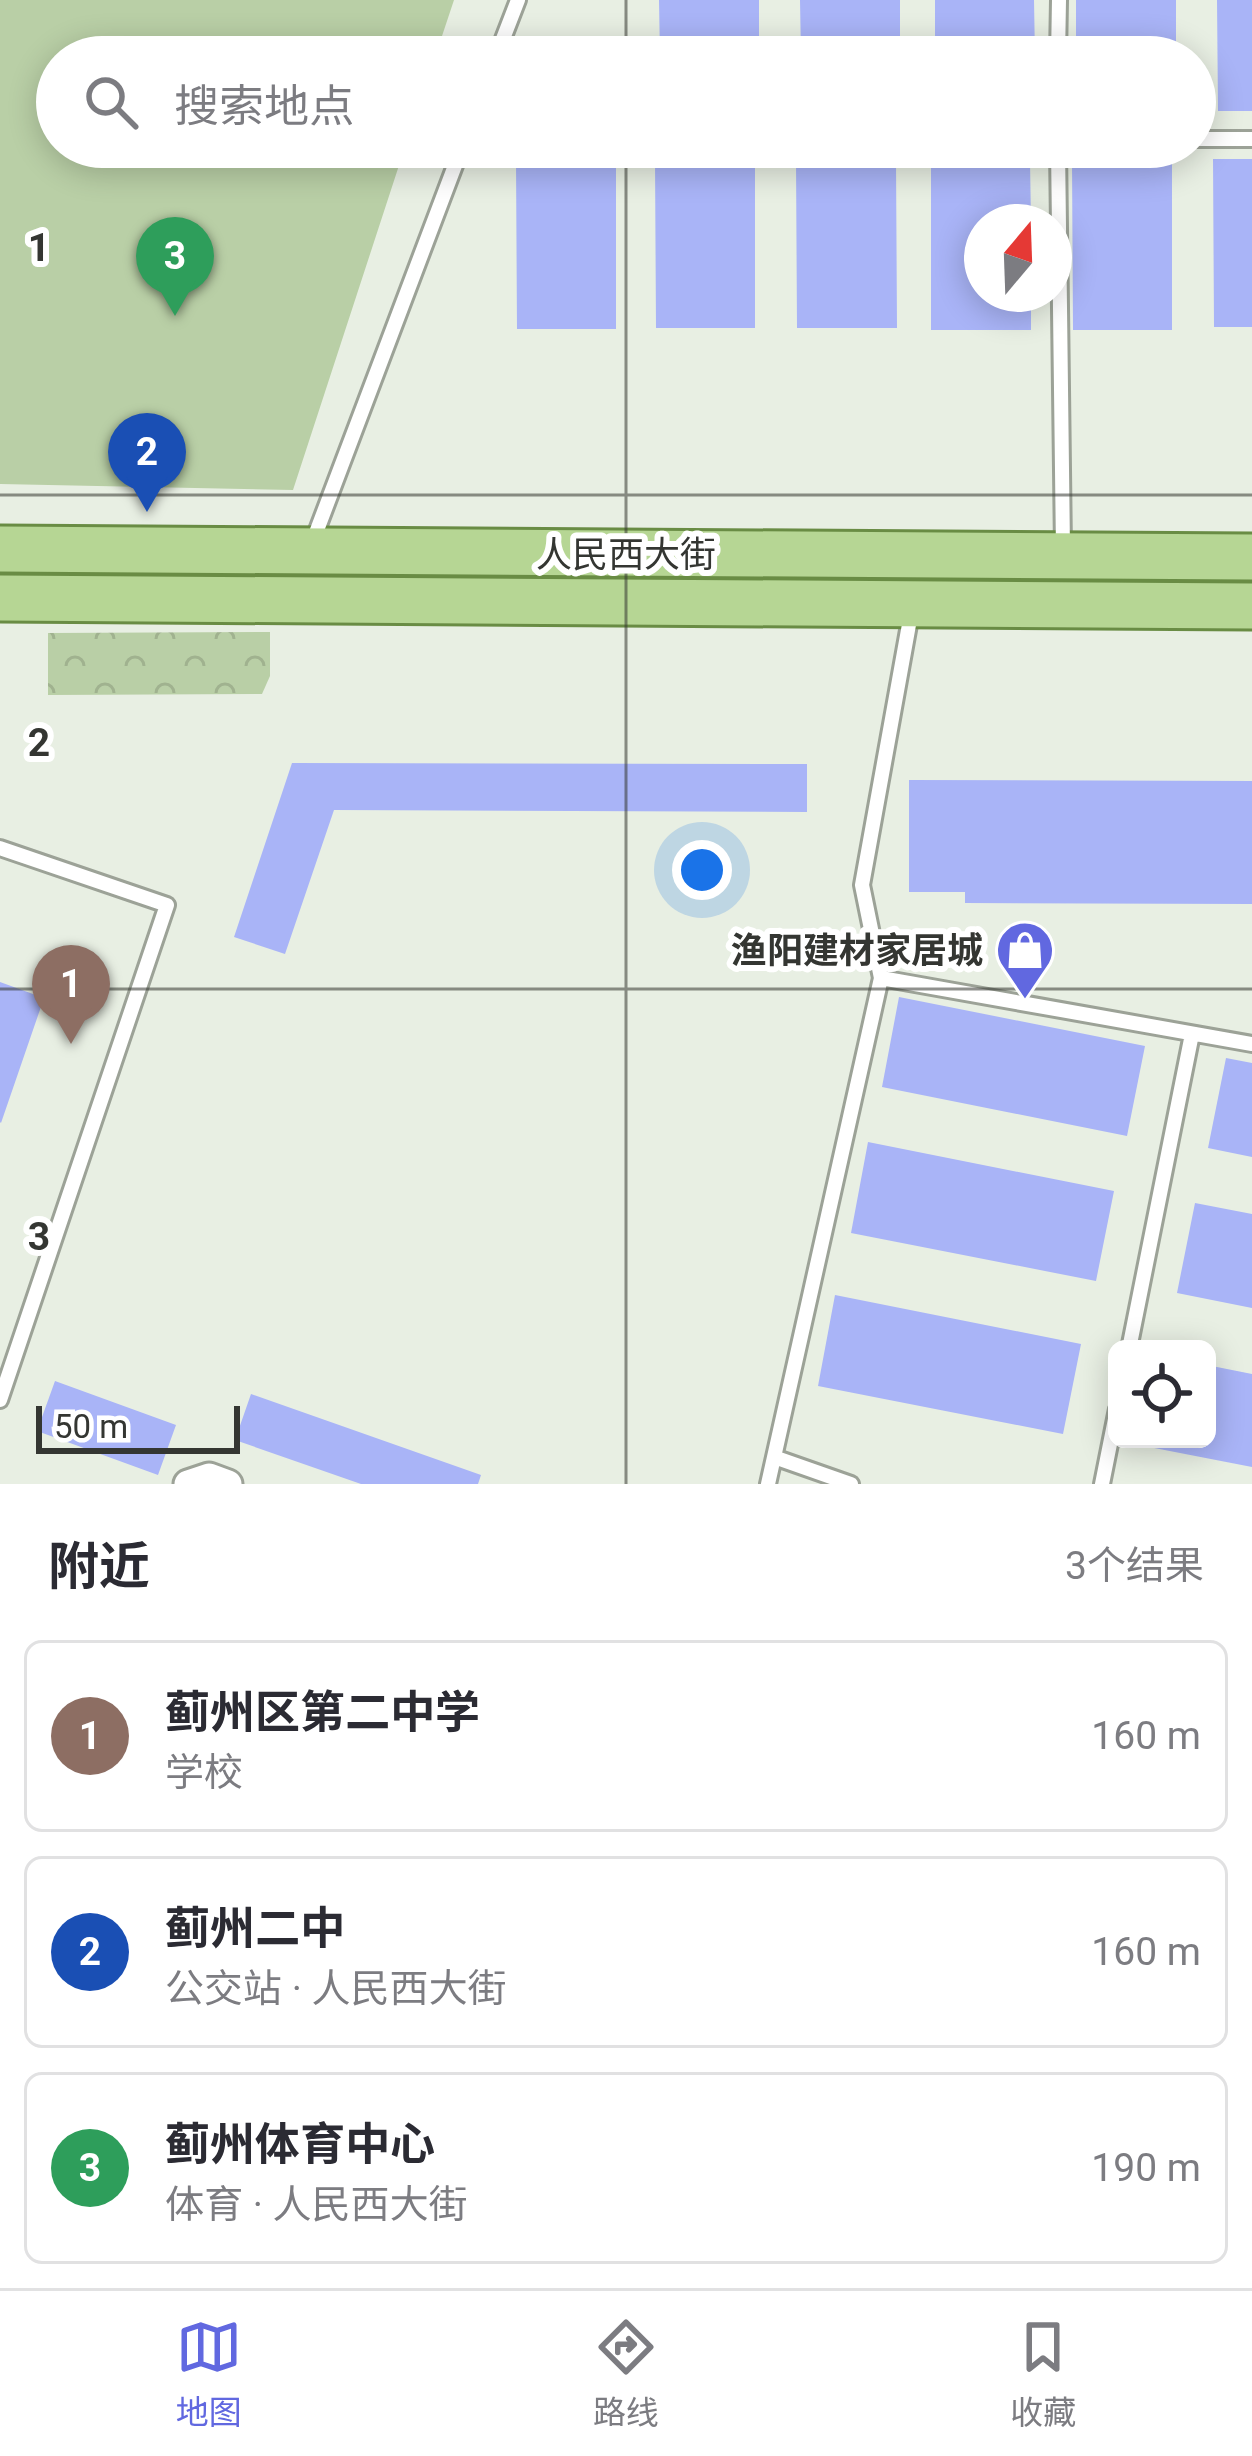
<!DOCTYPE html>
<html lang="zh">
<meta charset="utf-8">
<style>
body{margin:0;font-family:Roboto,"Noto Sans SC",sans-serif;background:#f2f2f3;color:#2b2b33}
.controls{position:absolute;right:36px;bottom:36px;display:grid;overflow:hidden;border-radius:18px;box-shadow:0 6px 30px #0003}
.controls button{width:108px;height:108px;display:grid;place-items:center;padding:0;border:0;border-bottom:3px solid #e1e1e2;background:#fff;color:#2b2b33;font:60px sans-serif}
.compass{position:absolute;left:964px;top:204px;width:108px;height:108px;border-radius:50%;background:#fff;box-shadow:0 6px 30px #0003;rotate:19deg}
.scale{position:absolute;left:36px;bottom:30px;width:204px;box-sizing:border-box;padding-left:12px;border:6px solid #343632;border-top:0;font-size:33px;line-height:42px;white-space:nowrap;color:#343632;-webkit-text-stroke:9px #fff;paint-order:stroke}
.you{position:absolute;left:702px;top:870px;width:42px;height:42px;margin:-30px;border:9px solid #fff;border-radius:50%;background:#1a73e8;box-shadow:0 0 0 18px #1a73e833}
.badge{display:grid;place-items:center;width:78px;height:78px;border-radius:50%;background:#6168e0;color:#fff;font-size:39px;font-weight:700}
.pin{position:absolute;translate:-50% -99px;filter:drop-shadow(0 3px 6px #0008)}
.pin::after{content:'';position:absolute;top:63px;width:42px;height:36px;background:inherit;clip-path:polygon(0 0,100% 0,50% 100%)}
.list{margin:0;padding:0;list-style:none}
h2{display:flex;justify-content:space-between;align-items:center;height:156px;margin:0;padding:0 48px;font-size:51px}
h2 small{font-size:39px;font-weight:400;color:#7c7c81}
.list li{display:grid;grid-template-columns:78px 1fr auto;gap:36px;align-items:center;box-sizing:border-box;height:192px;margin:0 24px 24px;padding:0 24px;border:3px solid #e1e1e2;border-radius:18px}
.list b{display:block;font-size:45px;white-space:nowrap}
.list p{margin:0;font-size:39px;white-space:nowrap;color:#7c7c81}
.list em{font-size:39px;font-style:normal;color:#7c7c81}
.icon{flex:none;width:66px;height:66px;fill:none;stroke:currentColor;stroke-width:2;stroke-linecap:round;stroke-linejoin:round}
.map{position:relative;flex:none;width:1252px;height:1484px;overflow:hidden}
.search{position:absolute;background:#fff;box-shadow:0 6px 30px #0003;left:36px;right:36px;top:36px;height:132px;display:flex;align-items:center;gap:30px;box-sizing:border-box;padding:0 42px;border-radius:66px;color:#7c7c81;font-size:45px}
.sheet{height:804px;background:#fff}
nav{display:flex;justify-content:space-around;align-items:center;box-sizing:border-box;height:168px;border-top:3px solid #e1e1e2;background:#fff;font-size:33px;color:#7c7c81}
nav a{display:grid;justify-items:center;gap:6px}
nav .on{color:#6168e0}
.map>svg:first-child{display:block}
.forest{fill:url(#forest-crowns)}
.pitch{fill:#b9cfa6}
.building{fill:#a9b4f7}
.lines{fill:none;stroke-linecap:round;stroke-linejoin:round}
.service-casing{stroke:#9ca297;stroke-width:20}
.minor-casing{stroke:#9ca297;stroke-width:33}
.primary-casing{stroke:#698c44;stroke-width:51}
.service{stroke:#fff;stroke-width:14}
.minor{stroke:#fff;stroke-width:27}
.primary{stroke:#b6d694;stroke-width:45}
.grid{fill:none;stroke:#343632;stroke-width:3;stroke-opacity:0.55}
.labels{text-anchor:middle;stroke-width:12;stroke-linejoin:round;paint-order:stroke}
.street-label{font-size:36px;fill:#343632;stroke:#fff}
.poi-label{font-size:36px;font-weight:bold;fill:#343632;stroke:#fff;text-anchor:end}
.grid-label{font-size:39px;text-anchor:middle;font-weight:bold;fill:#343632;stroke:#fff;stroke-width:12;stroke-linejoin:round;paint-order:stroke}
</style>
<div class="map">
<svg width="1252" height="1484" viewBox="0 0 1252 1484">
<defs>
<pattern id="forest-crowns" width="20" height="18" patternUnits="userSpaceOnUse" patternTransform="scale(3)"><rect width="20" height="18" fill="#b9cfa6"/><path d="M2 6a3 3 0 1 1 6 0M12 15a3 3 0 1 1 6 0" fill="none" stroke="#a0b28f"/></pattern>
</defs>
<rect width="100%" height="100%" fill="#e8efe3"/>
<path class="forest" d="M270 632V676L262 694 48 695V633Z"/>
<path class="pitch" d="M0 0H454L435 57H57V147H405L293 490 0 484Z"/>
<path class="building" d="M659 0H759V57H660Z
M800 0H900V57H801Z
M935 0H1034L1035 57H935Z
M1076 0H1176V57H1076Z
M1217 0H1252V111H1218Z
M1213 159H1252V327H1214Z
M655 160H755V328H656Z
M796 160H896L897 328H797Z
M516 161H616V329H517Z
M931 161H1030L1031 222H982V294H1031V330H931Z
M1072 161H1172V330H1073Z
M292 763 807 764V812L334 810 285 954 234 937Z
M909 780 1252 781V904L965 903V892H909Z
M0 982 44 998 1 1123 0 1122Z
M899 997 1145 1046 1127 1136 882 1087Z
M1226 1058 1252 1063V1157L1208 1148Z
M868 1142 1114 1191 1096 1281 851 1233Z
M1195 1203 1252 1214V1308L1177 1293Z
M835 1295 1081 1344 1063 1434 818 1386Z
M1207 1365 1252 1374V1467L1144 1446 1145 1439H1207Z
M55 1381 176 1425 158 1475 37 1431Z
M251 1394 481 1475 478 1484H361L235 1440Z"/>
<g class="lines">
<g class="service-casing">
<path id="service" d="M496 57 518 0
M1058 57 1059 0
M1195 139H1252
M1058 147 1063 550
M311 546 462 147
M0 848 167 905 0 1400
M881 978 1252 1044
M1129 1349 1192 1034
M774 1457 851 1484
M768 1484 881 978 862 885 912 608
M1102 1484 1117 1409"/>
</g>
<g class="minor-casing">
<path id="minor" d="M188 1484 209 1477 228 1484"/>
</g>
<g class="primary-casing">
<path id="primary" d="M0 549 1252 557
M0 598 1252 606"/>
</g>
<use href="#service" class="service"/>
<use href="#minor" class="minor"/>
<use href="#primary" class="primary"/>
</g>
<path class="grid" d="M626 0V57M626 147V1484M0 495H1252M0 989H1252"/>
<defs>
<g id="shop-pin" transform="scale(3)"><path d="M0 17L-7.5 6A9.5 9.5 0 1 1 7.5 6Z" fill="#6168e0" stroke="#fff"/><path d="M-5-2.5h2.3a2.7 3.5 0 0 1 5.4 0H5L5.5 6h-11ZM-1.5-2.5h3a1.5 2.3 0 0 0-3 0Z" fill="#fff"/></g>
</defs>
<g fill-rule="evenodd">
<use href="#shop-pin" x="1025" y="950"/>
</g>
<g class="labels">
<g class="street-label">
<text x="626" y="567">人民西大街</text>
</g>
<g class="poi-label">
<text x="983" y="963">渔阳建材家居城</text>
</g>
</g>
<g class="grid-label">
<text x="39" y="261">1</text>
<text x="39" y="756">2</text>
<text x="39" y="1250">3</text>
</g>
</svg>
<div class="controls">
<button><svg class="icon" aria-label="locate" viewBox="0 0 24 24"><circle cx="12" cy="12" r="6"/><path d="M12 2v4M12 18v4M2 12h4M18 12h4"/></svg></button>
</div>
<svg class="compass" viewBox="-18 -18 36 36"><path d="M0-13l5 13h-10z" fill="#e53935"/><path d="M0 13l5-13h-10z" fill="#7c7c81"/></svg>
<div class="scale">50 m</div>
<div class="you"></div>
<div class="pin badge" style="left:71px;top:1044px;background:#8d6e63">1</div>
<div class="pin badge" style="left:147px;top:512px;background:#1a4fb4">2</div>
<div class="pin badge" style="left:175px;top:316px;background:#2e9e5b">3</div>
<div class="search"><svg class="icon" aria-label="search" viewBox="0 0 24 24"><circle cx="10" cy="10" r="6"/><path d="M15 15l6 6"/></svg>搜索地点</div>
</div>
<section class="sheet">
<h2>附近<small>3个结果</small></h2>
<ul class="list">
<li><span class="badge" style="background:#8d6e63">1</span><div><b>蓟州区第二中学</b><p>学校</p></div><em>160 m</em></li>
<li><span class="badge" style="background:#1a4fb4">2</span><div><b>蓟州二中</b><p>公交站 · 人民西大街</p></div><em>160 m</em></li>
<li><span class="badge" style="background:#2e9e5b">3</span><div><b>蓟州体育中心</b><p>体育 · 人民西大街</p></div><em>190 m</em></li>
</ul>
</section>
<nav>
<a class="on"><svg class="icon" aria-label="map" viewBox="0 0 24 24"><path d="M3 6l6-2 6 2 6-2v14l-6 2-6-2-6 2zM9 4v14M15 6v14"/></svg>地图</a>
<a><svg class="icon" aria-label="directions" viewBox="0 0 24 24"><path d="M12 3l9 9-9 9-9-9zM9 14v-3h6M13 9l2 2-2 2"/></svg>路线</a>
<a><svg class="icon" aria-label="saved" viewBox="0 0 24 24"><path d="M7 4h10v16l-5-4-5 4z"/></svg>收藏</a>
</nav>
